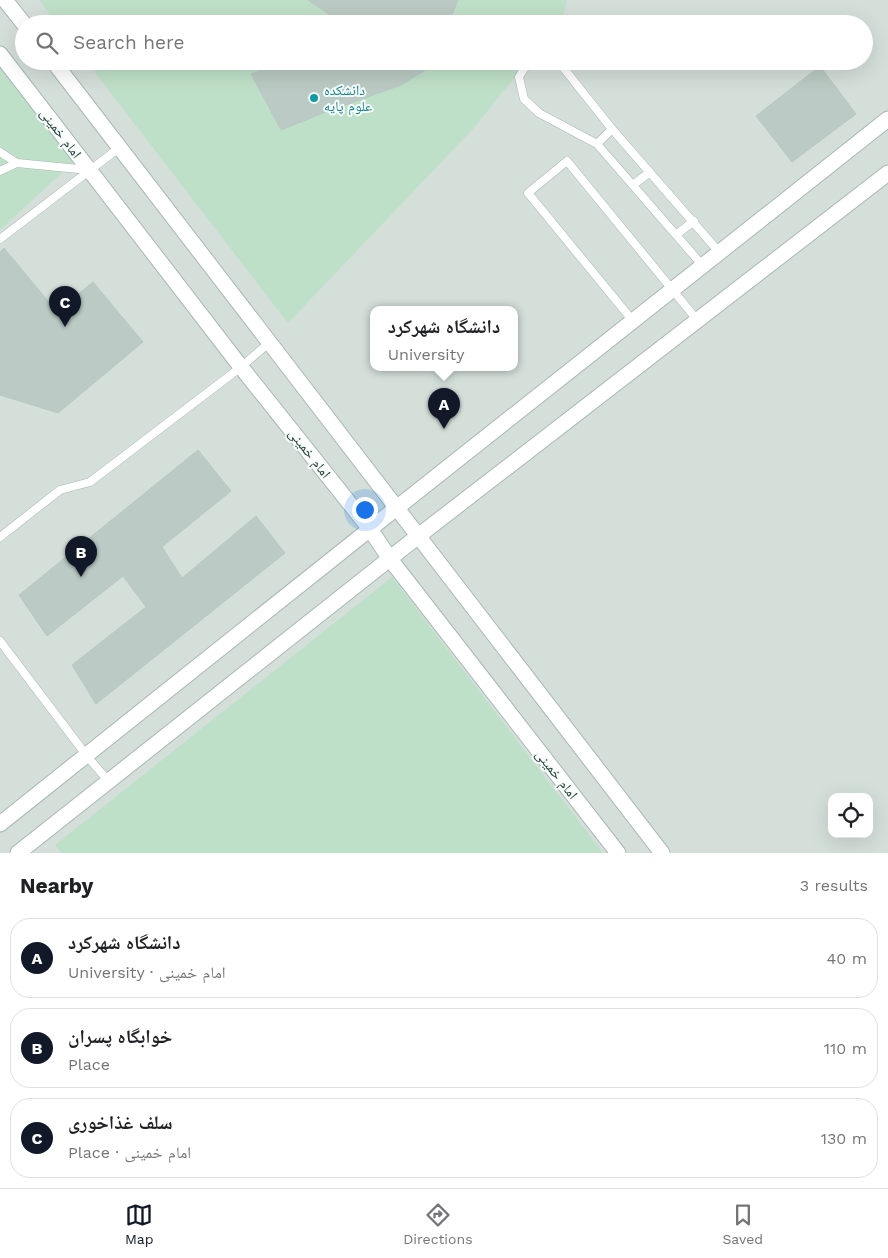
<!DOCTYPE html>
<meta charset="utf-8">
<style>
body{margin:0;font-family:"Work Sans","Noto Naskh Arabic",sans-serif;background:#f2f2f2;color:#202124}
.controls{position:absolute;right:15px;bottom:15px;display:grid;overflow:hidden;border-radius:10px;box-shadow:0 5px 20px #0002}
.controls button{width:45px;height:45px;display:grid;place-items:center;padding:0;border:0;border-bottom:1px solid #e0e0e0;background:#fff;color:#202124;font:25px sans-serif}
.you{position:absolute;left:364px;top:509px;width:18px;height:18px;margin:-12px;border:4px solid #fff;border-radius:50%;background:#1a73e8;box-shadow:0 0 0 8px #1a73e833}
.badge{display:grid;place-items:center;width:32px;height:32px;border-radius:50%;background:#111827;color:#fff;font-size:16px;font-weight:700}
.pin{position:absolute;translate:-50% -41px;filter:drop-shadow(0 1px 2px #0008)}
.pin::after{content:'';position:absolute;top:26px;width:18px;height:15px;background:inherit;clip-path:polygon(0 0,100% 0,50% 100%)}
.popup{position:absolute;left:370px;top:306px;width:148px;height:65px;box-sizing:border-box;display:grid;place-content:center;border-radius:10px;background:#fff;filter:drop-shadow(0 1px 4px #0005);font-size:16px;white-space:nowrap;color:#757577}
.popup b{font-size:19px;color:#202124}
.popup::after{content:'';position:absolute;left:50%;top:100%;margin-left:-10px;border:10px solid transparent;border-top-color:#fff}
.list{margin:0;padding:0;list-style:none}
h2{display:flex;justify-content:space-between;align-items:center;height:65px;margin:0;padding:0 20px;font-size:21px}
h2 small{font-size:16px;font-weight:400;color:#757577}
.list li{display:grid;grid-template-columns:32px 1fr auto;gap:15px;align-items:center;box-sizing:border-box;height:80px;margin:0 10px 10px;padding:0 10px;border:1px solid #e0e0e0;border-radius:20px}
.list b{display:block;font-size:19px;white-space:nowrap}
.list p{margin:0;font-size:16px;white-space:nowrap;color:#757577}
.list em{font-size:16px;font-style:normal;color:#757577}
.icon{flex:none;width:28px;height:28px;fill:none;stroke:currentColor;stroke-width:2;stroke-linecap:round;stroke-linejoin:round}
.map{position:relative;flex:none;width:888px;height:853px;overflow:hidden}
.search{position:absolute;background:#fff;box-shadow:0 5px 20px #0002;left:15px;right:15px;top:15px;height:55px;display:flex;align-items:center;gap:12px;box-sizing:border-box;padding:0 18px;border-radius:28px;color:#757577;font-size:19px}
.sheet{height:335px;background:#fff}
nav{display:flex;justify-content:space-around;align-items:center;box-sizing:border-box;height:70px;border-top:1px solid #e0e0e0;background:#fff;font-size:14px;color:#757577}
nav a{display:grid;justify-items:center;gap:2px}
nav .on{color:#111827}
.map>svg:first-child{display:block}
.built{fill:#d4dfda;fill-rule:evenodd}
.green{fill:#bfe0c8}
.building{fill:#bbcac4;stroke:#b8c9c2}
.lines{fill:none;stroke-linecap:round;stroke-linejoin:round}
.lane-casing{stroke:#a8b8b2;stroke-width:9}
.street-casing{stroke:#a8b8b2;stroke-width:17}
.lane{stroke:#fff;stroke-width:8}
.street{stroke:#fff;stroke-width:15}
.culture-dot{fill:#0f9aa8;stroke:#f7fbf9;stroke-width:2}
.labels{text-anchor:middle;stroke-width:4;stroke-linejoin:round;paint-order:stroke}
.culture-label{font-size:14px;fill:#0d838f;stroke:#f7fbf9;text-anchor:start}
.street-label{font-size:14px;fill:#24423a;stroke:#f7fbf9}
</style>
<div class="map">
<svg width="888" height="853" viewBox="0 0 888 853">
<rect width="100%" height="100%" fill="#e6efeb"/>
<path class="built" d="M0 0H888V853H0ZM24 24H864V61H24ZM374 310H514V368H374ZM832 797H869V834H832Z"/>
<path class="green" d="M39 0H567L561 24H57Z
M86 61H529L505 89 473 129 288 323Z
M0 63 79 157 0 230Z
M392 577 603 853H61L55 845Z"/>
<path class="building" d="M308 0H458L448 24H343Z
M283 61H432L429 68 401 85 326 112 281 130 251 74Z
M820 66 856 114 792 162 756 116Z
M4 248 57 312 93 282 143 342 58 413 0 395V252Z
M198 450 231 491 162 547 182 578 256 516 285 553 96 704 72 665 146 607 123 576 47 636 19 595Z"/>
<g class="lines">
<g class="lane-casing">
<path id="lane" d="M529 61 519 77 524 99 539 113 597 144 703 266
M558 61 612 129 720 253
M597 144 612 129
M0 152 17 163 89 170
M0 171 17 163
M633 185 650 172
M677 234 694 221
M0 239 119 148
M633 321 528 193 567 161 698 321
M0 537 60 490 90 482 241 367 270 342
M0 641 87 756 109 782"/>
</g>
<g class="street-casing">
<path id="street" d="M5 0 24 24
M0 54 241 367 370 529 390 559 618 853
M53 61 662 853
M0 824 370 529 888 119
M18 853 417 537 888 173"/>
</g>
<use href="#lane" class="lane"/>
<use href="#street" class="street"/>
</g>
<circle class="culture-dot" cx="314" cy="98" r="5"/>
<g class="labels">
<g class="culture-label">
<text x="324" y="95">دانشکده<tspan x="324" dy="16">علوم پایه</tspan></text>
</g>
<g class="street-label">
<text transform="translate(61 133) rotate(53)" y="5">امام خمینی</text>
<text transform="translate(310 453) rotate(52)" y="5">امام خمینی</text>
<text transform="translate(557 774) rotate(52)" y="5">امام خمینی</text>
</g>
</g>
</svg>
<div class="controls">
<button><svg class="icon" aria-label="locate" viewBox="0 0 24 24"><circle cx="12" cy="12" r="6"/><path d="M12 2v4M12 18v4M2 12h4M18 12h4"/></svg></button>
</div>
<div class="you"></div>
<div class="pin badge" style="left:444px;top:429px">A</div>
<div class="popup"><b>دانشگاه شهرکرد</b>University</div>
<div class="pin badge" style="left:81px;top:577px">B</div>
<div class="pin badge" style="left:65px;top:327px">C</div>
<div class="search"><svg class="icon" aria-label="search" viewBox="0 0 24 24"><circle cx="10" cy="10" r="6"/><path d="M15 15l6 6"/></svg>Search here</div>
</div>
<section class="sheet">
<h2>Nearby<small>3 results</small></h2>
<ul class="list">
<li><span class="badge">A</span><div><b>دانشگاه شهرکرد</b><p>University · امام خمینی</p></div><em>40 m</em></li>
<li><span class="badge">B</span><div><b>خوابگاه پسران</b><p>Place</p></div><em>110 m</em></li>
<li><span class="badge">C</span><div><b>سلف غذاخوری</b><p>Place · امام خمینی</p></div><em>130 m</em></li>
</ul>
</section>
<nav>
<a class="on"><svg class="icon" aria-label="map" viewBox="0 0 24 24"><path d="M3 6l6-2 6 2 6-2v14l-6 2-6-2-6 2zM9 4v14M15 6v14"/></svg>Map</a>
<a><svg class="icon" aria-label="directions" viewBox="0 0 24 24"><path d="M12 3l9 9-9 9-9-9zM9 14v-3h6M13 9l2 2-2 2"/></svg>Directions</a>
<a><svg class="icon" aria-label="saved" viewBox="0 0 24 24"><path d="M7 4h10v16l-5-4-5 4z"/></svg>Saved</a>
</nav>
